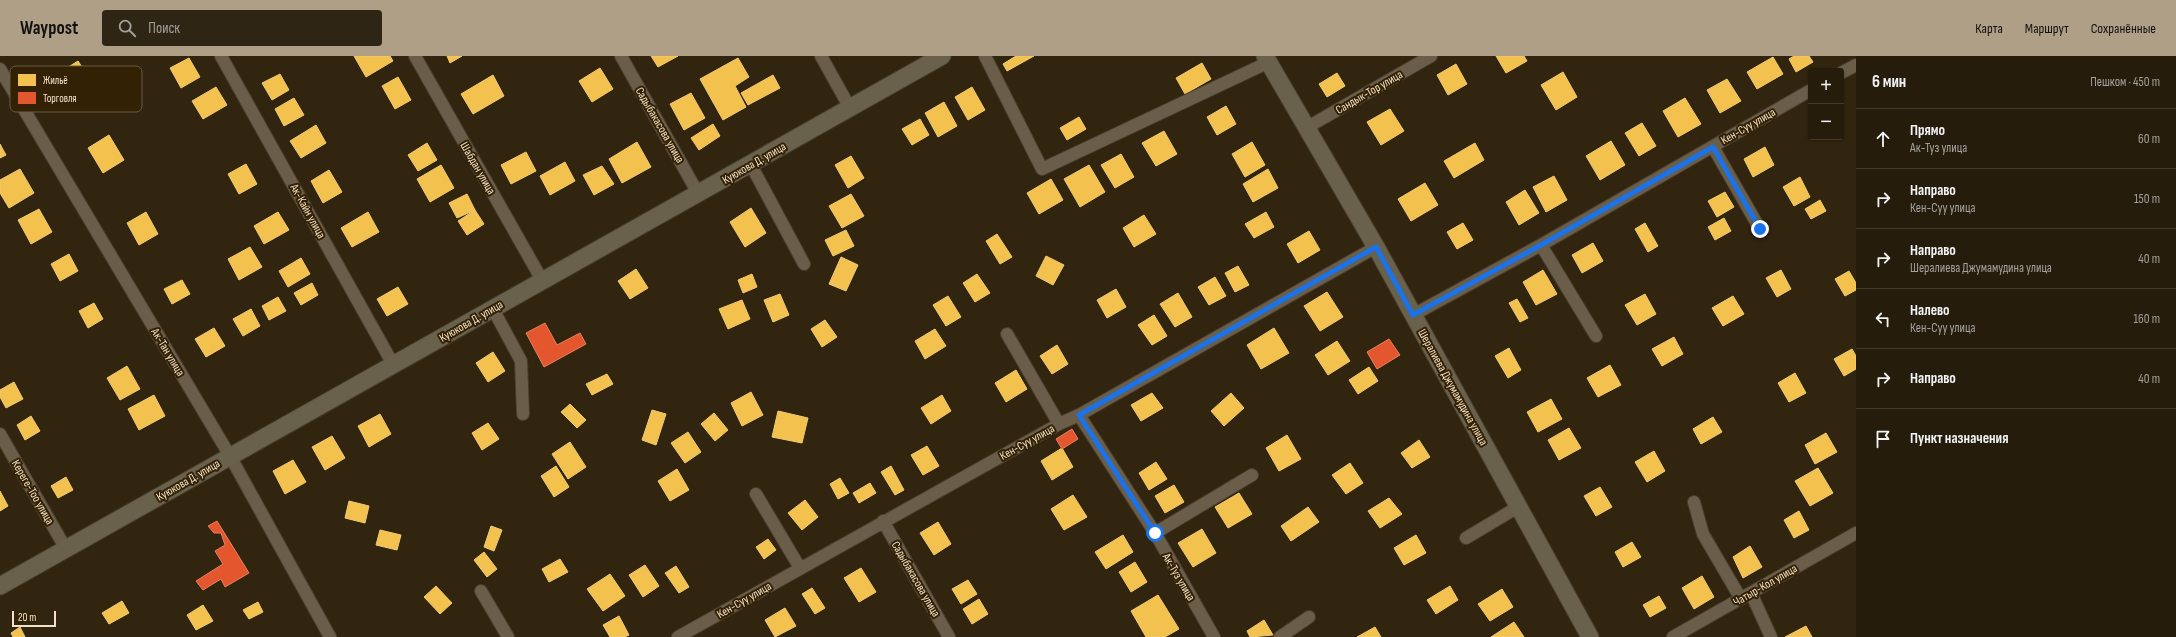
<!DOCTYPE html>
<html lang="ru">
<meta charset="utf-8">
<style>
body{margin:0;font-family:"Sofia Sans Condensed",sans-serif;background:#2e2514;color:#f1f3f6}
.controls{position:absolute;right:12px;top:12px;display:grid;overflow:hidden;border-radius:4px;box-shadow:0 1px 3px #0004}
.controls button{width:36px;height:36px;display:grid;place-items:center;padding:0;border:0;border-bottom:1px solid #423a2c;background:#261c0b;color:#f1f3f6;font:20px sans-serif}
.scale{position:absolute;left:12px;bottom:10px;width:44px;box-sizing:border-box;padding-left:4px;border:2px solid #f3e0c6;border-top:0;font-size:11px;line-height:14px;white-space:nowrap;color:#f3e0c6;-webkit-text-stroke:3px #322105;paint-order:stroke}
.stop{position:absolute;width:12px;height:12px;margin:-9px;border:3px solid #1a73e8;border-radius:50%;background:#fff}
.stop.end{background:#1a73e8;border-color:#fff;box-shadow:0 1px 4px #0008}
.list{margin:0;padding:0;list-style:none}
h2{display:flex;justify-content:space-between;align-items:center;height:52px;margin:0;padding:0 16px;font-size:17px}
h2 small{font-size:13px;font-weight:400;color:#a4a19d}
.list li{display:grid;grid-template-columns:26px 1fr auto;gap:12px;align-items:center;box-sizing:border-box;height:60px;padding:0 16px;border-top:1px solid #423a2c}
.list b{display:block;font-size:15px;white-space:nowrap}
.list p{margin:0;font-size:13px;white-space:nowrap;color:#a4a19d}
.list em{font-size:13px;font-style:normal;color:#a4a19d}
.icon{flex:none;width:22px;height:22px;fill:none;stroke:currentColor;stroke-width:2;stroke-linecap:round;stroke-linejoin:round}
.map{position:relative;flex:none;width:1856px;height:581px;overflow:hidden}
header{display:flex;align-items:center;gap:24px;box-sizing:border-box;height:56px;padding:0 20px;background:#af9f86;color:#111}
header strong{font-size:19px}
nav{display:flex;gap:22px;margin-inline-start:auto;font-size:14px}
.search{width:280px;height:36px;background:#2e2514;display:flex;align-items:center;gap:10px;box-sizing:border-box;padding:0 14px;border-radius:4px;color:#a4a19d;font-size:15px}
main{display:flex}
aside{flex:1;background:#261c0b}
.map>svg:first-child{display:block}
.homes{fill:#f2c14e;stroke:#f2ca72}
.shops{fill:#e4572e;stroke:#e8805c}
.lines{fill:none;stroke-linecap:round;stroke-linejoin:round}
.street-casing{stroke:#493e2e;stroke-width:14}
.secondary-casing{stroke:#493e2e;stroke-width:19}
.street{stroke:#6a5e4a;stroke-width:12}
.secondary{stroke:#69614c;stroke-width:17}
.route{stroke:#1a73e8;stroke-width:5}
.labels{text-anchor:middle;stroke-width:4;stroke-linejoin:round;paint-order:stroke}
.street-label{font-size:12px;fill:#f3e0c6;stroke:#322105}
.key{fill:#322105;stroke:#6c5a3f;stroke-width:1}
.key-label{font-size:11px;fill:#f3e0c6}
</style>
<header>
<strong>Waypost</strong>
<div class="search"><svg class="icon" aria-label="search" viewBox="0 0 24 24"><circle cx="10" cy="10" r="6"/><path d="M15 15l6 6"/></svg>Поиск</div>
<nav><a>Карта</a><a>Маршрут</a><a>Сохранённые</a></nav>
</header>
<main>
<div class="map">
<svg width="1856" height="581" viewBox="0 0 1856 581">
<rect width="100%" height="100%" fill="#32250f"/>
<path class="homes" d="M354 0H390L393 5 366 21Z
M447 0H462L450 7Z
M651 0H678L658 11Z
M1016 0H1034L1007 15 1003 8Z
M1496 0H1524L1527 5 1506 17Z
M1794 0H1809L1813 6 1796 16 1789 3Z
M1773 1 1783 18 1757 33 1747 16Z
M189 2 200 21 181 32 170 12Z
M738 2 749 21 735 30 746 51 723 64 700 23Z
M78 5 93 28 63 46 49 23Z
M1202 7 1211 23 1185 38 1176 22Z
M1456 8 1467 28 1448 39 1437 19Z
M600 12 613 33 592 46 579 25Z
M1563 16 1577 41 1556 54 1541 29Z
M1337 17 1345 30 1327 41 1319 28Z
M280 18 289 34 272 44 262 27Z
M493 19 504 40 473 58 461 38Z
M773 19 780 32 748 49 741 37Z
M398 21 411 44 395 53 382 30Z
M1727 23 1741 45 1720 57 1707 34Z
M216 31 227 49 203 63 192 45Z
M972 31 985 54 968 64 955 41Z
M691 37 705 62 684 74 670 48Z
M294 42 304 59 284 70 275 53Z
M1685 42 1701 68 1678 81 1663 55Z
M944 46 957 70 938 81 925 57Z
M1226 50 1236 68 1217 79 1207 61Z
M1390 53 1404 75 1381 89 1367 66Z
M1079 61 1086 73 1067 84 1060 72Z
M920 63 929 79 912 89 902 73Z
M1642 67 1656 90 1639 100 1625 77Z
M713 68 720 80 699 94 691 82Z
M316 69 326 87 301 102 290 85Z
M1164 75 1177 98 1156 110 1142 87Z
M109 79 124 104 103 117 88 92Z
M1611 85 1625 109 1600 124 1586 100Z
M637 86 651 111 622 127 609 103Z
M1252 86 1265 109 1245 121 1232 98Z
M427 87 437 104 418 115 408 99Z
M1475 87 1484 104 1454 122 1444 105Z
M0 88 6 99 0 102Z
M1765 91 1774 109 1753 121 1744 103Z
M526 96 536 115 511 128 501 109Z
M1121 98 1134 121 1115 132 1101 109Z
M851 100 864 122 848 132 835 109Z
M565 106 575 125 550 139 540 120Z
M246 108 257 128 239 138 228 118Z
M441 109 454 132 430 146 417 123Z
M1089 109 1105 136 1080 151 1064 123Z
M602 110 614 128 594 139 583 119Z
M20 113 34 137 9 152 0 137V124Z
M1268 113 1278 132 1253 146 1243 128Z
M329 114 342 136 323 147 311 125Z
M1554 120 1567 144 1546 156 1533 131Z
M1800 121 1810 141 1794 150 1783 131Z
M1051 123 1063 144 1039 158 1027 137Z
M1425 127 1438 149 1411 165 1398 143Z
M1525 134 1539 157 1519 169 1506 146Z
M1725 136 1734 151 1717 161 1708 145Z
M467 138 475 154 457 162 449 147Z
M851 138 864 160 842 172 829 150Z
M1820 144 1826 155 1811 163 1805 153Z
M751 152 766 177 745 191 730 166Z
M39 153 52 176 31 188 18 164Z
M475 154 484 168 467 179 458 165Z
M146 156 158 178 139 189 127 167Z
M278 156 289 174 264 188 254 170Z
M368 156 379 176 352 191 341 172Z
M1266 156 1274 171 1254 182 1245 168Z
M1144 159 1156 178 1134 191 1123 172Z
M1724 162 1731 175 1715 184 1708 171Z
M1463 167 1473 184 1457 193 1447 176Z
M1645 167 1658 190 1648 196 1635 173Z
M846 174 854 190 833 200 825 184Z
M1309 175 1320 194 1298 207 1287 188Z
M997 178 1012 201 1000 208 986 185Z
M1593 187 1603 205 1582 217 1572 199Z
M250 191 262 211 239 224 228 203Z
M69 198 78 215 60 225 51 208Z
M1046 200 1064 209 1053 229 1036 220Z
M841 201 858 209 846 235 829 228Z
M301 202 310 218 288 231 279 215Z
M1238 210 1249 229 1235 236 1225 217Z
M636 213 648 232 630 243 618 225Z
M1543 214 1557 238 1536 249 1523 226Z
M1781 214 1791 233 1777 241 1766 222Z
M1849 215 1856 227V234L1845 240 1835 223Z
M752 218 757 231 743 237 738 224Z
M977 218 990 237 975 246 963 227Z
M1215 221 1226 240 1209 249 1198 231Z
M182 224 190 238 172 248 164 233Z
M312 227 318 239 301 249 294 237Z
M398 231 408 248 387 260 377 243Z
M1116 233 1126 251 1107 262 1097 244Z
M1327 236 1343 261 1320 275 1304 250Z
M1178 237 1192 261 1175 271 1160 248Z
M780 238 789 259 773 266 764 244Z
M1645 238 1656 258 1637 269 1625 249Z
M948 240 961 261 946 270 933 249Z
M1733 240 1744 258 1723 270 1712 252Z
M278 241 286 255 269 264 262 250Z
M1517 243 1528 262 1520 266 1509 247Z
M742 244 750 263 728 273 719 253Z
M94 247 103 263 88 272 79 255Z
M251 253 260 270 243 280 233 263Z
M1154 259 1167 280 1152 289 1138 269Z
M825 264 837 281 822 291 811 273Z
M214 272 225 290 206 301 195 283Z
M1274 272 1289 297 1261 313 1247 289Z
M935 273 946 290 925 303 915 285Z
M1674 281 1683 298 1662 310 1652 293Z
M1337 285 1350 305 1328 319 1315 299Z
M1057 289 1068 308 1052 318 1040 300Z
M1509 292 1521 314 1508 322 1495 300Z
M1852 293 1856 300V313L1844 320 1834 303Z
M493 296 505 315 488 326 476 307Z
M1610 309 1621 329 1598 341 1587 322Z
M127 310 140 333 120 344 107 322Z
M1369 311 1378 325 1358 338 1349 324Z
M1016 314 1027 333 1006 346 995 327Z
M1795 317 1806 337 1789 346 1778 327Z
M607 318 613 328 592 339 586 328Z
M14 326 23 343 6 352 0 341V334Z
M751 336 763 359 742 370 731 347Z
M1152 337 1163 352 1141 365 1131 349Z
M1231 337 1244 352 1224 370 1211 355Z
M154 339 165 360 139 374 128 353Z
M942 339 951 355 931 368 921 352Z
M1551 343 1562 363 1538 376 1527 356Z
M570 348 586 364 577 372 561 356Z
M652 354 666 358 656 389 642 384Z
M778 355 808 362 802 387 772 381Z
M714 357 728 374 715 385 701 368Z
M380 358 391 378 369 391 358 370Z
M31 360 40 375 25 384 17 369Z
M1713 361 1722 376 1701 388 1693 373Z
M488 367 499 383 482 394 472 377Z
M1569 372 1581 392 1559 404 1548 384Z
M688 376 701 396 685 407 671 387Z
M1826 377 1837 396 1815 408 1805 389Z
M1287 379 1301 403 1279 415 1266 392Z
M332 380 345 402 325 414 312 391Z
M1419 384 1430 401 1412 412 1401 397Z
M570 386 586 411 568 423 552 398Z
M927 390 939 410 923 419 911 399Z
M1062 392 1073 411 1052 424 1041 405Z
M1654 395 1665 415 1647 426 1635 406Z
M293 404 306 426 285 438 273 415Z
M1156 406 1167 423 1149 434 1139 417Z
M1350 407 1363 427 1346 438 1332 419Z
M556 410 569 431 554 441 541 420Z
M891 410 904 434 895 439 881 416Z
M1818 412 1833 437 1810 450 1795 425Z
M677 413 689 434 670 445 658 425Z
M66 421 73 434 58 442 51 430Z
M840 422 849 437 838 443 830 428Z
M870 427 876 437 859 447 853 437Z
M1174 429 1184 446 1165 457 1155 440Z
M1600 431 1612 451 1596 460 1584 440Z
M0 435 8 450 0 455Z
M1239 437 1252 458 1228 472 1215 451Z
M1073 439 1087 461 1064 474 1051 453Z
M1389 442 1402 458 1380 472 1368 455Z
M805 444 818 461 802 474 788 457Z
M349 445 369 450 365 467 345 462Z
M1308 451 1319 466 1291 485 1281 470Z
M1799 455 1809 474 1794 482 1784 464Z
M938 466 951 488 934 499 920 477Z
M491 470 502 474 494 495 484 491Z
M1202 473 1216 497 1193 511 1178 487Z
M380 474 401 479 397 494 376 489Z
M1123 479 1133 496 1106 513 1095 496Z
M1416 479 1426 497 1404 509 1394 492Z
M768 483 776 494 764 503 756 491Z
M1632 486 1641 501 1623 511 1615 496Z
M1750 490 1762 511 1743 522 1733 501Z
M484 496 497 513 487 521 474 504Z
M560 503 568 516 549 526 542 513Z
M1135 506 1147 526 1131 536 1119 516Z
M645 509 659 530 643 541 629 519Z
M676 510 689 531 679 537 665 517Z
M861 512 876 536 859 546 844 522Z
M610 518 625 540 603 555 587 533Z
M1702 520 1714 541 1694 553 1682 532Z
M968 524 977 538 961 548 952 533Z
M436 530 452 547 440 558 424 541Z
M1450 530 1458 544 1436 558 1427 544Z
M812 532 825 552 815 558 802 538Z
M1502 533 1513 551 1490 565 1478 548Z
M1158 539 1179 573 1165 581H1146L1131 555Z
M1659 540 1666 552 1650 561 1643 549Z
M979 543 988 558 972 568 963 553Z
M122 545 129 557 109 568 102 557Z
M258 546 263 556 249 563 243 554Z
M203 549 213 565 196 574 187 559Z
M785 552 796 570 775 581 765 564Z
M619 560 629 579 625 581H610L603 569Z
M1264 564 1273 579 1250 581 1247 575Z
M1514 566 1524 581H1491Z
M1806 570 1812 581H1785Z
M20 571 25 581H13L11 577Z
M1375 571 1381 581H1357Z"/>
<path class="shops" d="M545 267 557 289 580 277 586 288 544 311 526 277Z
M1389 283 1400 299 1377 313 1367 296Z
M1072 373 1078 383 1062 393 1056 383Z
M217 465 249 517 225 531 221 523 203 534 196 525 223 508 215 495 225 489 221 477H214L208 470Z"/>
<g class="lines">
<g class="street-casing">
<path id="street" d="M221 0 394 310
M415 0 542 224
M621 0 699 139
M821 0 850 52
M985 0 1042 113 1269 6
M0 13 230 400 330 581
M1841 17 1856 9
M1306 72 1431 0
M1713 91 1760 173
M751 109 804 208
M1541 189 1596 280
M493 253 521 305 523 358
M1413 259 1541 189 1811 34
M1007 278 1059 368
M1079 359 1155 477 1214 581
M0 378 66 493
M756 438 800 512
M1694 446 1703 478 1741 543
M883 465 949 581
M1155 477 1252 419
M1466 482 1518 451
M481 535 508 581
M1751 537 1771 581
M678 581 1059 368 1079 359 1376 191
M1280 581 1309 561
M1673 581 1856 477"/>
</g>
<g class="secondary-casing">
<path id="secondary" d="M1265 0 1376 191 1590 581
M0 530C314 354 628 178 942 0"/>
</g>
<use href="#street" class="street"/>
<use href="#secondary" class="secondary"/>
</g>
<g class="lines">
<path class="route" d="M1155 477 1079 359 1376 191 1413 259 1541 189 1713 91 1760 173"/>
</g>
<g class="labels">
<g class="street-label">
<text transform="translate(1369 36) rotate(-30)" y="4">Сандык-Тор улица</text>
<text transform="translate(660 69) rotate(60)" y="4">Садыбакасова улица</text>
<text transform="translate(1748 70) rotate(-30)" y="4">Кен-Суу улица</text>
<text transform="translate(754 107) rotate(-30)" y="4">Куюкова Д. улица</text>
<text transform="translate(478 112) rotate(60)" y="4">Шабдан улица</text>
<text transform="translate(308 155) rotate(61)" y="4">Ак-Кайн улица</text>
<text transform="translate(471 265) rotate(-30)" y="4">Куюкова Д. улица</text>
<text transform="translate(168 296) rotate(59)" y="4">Ак-Тан улица</text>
<text transform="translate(1453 331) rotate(61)" y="4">Шералиева Джумамудина улица</text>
<text transform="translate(1027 386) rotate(-29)" y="4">Кен-Суу улица</text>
<text transform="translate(188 424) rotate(-30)" y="4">Куюкова Д. улица</text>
<text transform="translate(33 436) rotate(60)" y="4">Кереге-Тоо улица</text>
<text transform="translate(1179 521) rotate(60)" y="4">Ак-Туз улица</text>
<text transform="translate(916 523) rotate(60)" y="4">Садыбакасова улица</text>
<text transform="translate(1765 529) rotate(-30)" y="4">Чатыр-Кол улица</text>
<text transform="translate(744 544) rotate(-30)" y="4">Кен-Суу улица</text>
</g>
</g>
<rect x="10" y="10" width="132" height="46" rx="6" class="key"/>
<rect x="18" y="18" width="18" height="12" fill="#f2c14e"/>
<rect x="18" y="36" width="18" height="12" fill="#e4572e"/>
<g class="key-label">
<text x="43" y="28">Жильё</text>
<text x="43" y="46">Торговля</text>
</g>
</svg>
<div class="controls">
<button>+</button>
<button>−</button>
</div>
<div class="scale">20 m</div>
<div class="stop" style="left:1155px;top:477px"></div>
<div class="stop end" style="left:1760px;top:173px"></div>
</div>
<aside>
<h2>6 мин<small>Пешком · 450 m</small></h2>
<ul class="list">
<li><svg class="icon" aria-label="ahead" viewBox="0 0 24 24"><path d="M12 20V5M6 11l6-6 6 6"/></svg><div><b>Прямо</b><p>Ак-Туз улица</p></div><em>60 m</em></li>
<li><svg class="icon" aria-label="right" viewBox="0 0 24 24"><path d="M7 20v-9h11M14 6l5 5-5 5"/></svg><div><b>Направо</b><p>Кен-Суу улица</p></div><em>150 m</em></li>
<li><svg class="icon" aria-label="right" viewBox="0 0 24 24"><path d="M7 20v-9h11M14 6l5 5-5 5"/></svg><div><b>Направо</b><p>Шералиева Джумамудина улица</p></div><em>40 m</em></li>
<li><svg class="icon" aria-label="left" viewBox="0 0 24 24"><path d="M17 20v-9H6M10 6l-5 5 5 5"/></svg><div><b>Налево</b><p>Кен-Суу улица</p></div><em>160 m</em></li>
<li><svg class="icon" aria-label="right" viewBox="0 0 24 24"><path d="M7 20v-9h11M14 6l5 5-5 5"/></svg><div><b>Направо</b></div><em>40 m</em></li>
<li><svg class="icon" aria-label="arrive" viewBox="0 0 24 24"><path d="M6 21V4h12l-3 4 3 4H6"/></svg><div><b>Пункт назначения</b></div></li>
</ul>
</aside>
</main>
